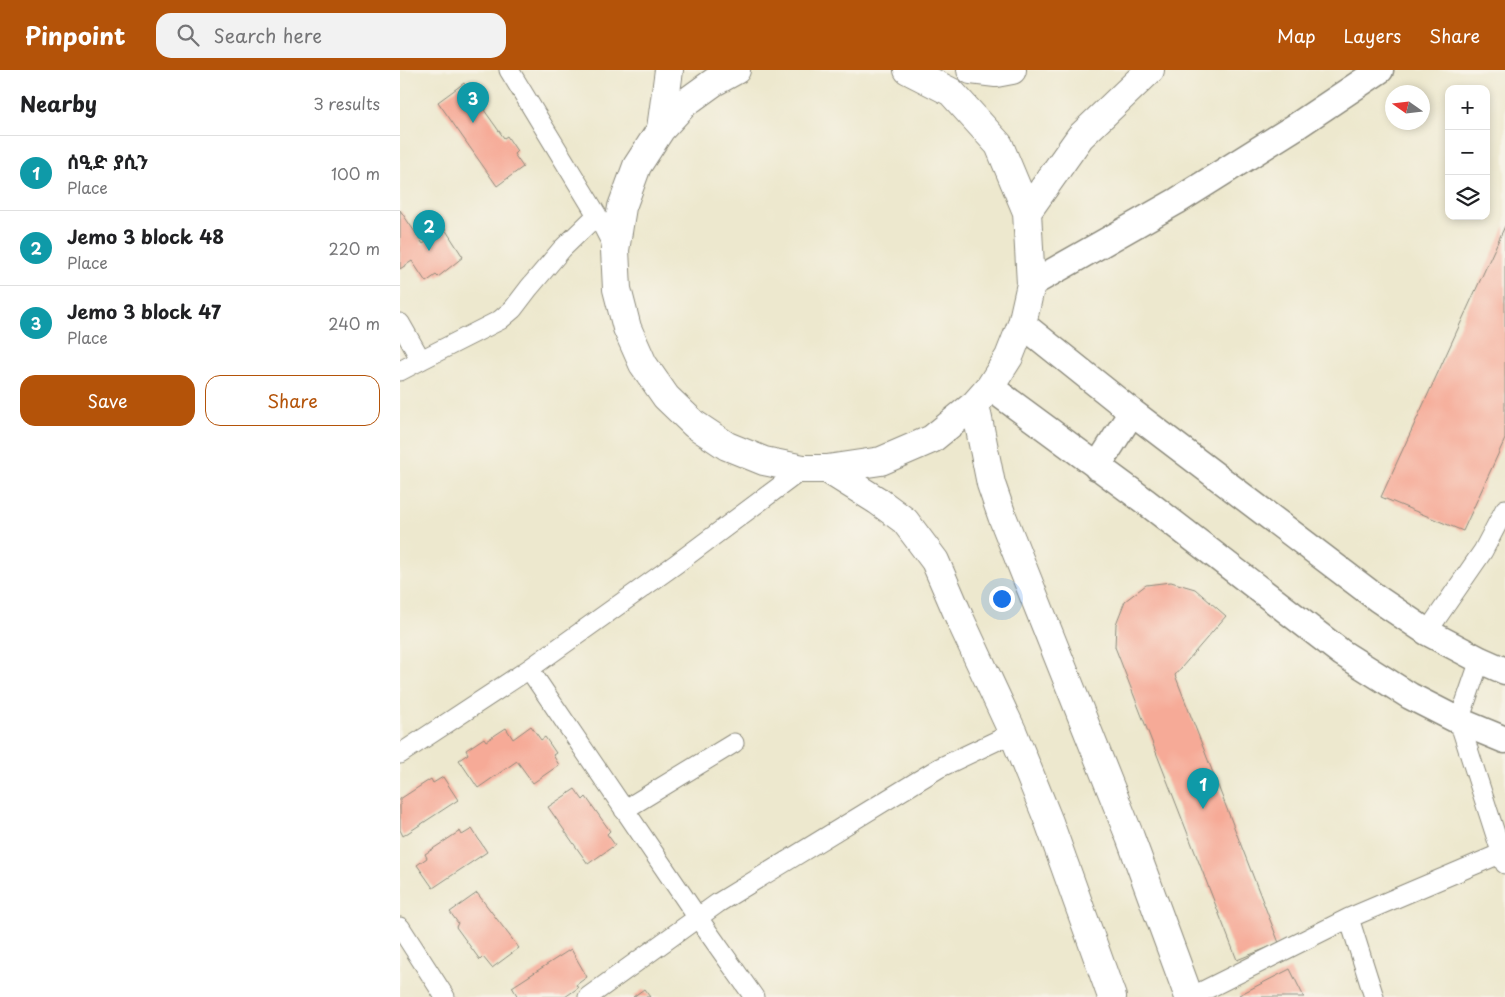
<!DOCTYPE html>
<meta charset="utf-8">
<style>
body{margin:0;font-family:"Playpen Sans","Noto Sans Ethiopic",sans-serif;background:#f2f2f2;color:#202124}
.controls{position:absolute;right:15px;top:15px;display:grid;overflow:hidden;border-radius:10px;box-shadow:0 2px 8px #0003}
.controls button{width:45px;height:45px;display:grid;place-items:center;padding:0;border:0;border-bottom:1px solid #e0e0e0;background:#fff;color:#202124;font:25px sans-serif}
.compass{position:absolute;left:985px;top:15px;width:45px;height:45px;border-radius:50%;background:#fff;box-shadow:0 2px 8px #0003;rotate:284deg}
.you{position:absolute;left:601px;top:528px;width:18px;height:18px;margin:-12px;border:4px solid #fff;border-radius:50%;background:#1a73e8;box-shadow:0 0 0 8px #1a73e833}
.badge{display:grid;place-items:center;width:32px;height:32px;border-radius:50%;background:#b45309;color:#fff;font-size:16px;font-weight:700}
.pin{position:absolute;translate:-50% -41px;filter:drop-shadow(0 1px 2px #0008)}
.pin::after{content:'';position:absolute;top:26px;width:18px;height:15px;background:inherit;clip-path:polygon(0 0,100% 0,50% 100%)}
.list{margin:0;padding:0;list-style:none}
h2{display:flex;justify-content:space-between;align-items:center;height:65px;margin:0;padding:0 20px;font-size:21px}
h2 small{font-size:16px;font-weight:400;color:#757577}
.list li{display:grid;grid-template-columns:32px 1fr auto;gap:15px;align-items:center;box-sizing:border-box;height:75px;padding:0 20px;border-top:1px solid #e0e0e0}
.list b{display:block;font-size:19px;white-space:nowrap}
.list p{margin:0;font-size:16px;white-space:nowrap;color:#757577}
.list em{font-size:16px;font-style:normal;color:#757577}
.actions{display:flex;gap:10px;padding:15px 20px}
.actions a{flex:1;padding:11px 0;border:1px solid #b45309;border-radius:15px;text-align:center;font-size:18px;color:#b45309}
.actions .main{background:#b45309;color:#fff}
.icon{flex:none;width:28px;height:28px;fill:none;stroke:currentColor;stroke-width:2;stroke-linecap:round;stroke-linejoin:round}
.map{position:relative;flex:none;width:1105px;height:927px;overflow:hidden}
header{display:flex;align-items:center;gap:30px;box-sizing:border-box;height:70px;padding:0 25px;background:#b45309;color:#fff}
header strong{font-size:24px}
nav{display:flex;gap:28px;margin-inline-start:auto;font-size:18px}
.search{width:350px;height:45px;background:#f2f2f2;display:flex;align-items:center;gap:12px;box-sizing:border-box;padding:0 18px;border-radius:15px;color:#757577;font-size:19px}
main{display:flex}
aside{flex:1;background:#fff}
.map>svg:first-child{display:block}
.building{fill:#f6aa97}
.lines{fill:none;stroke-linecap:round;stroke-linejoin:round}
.street-casing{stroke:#8c8a7c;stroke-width:21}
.secondary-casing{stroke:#8c8a7c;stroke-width:29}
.primary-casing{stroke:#8c8a7c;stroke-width:30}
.street{stroke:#fff;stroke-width:19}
.secondary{stroke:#fff;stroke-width:26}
.primary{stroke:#fff;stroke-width:28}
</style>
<header>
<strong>Pinpoint</strong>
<div class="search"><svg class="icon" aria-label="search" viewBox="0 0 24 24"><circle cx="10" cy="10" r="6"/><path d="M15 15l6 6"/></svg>Search here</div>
<nav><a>Map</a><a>Layers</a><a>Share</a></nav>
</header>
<main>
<aside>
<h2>Nearby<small>3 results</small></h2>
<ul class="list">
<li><span class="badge" style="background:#0f9aa8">1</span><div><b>ሰዒድ ያሲን</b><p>Place</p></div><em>100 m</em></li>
<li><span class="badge" style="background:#0f9aa8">2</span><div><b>Jemo 3 block 48</b><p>Place</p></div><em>220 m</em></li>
<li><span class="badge" style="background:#0f9aa8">3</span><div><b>Jemo 3 block 47</b><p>Place</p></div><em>240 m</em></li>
</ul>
<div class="actions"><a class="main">Save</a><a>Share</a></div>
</aside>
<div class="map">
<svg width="1105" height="927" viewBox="0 0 1105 927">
<rect width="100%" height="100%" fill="#f7f3e8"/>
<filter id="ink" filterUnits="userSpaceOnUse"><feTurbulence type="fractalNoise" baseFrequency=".02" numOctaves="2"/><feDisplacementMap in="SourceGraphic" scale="10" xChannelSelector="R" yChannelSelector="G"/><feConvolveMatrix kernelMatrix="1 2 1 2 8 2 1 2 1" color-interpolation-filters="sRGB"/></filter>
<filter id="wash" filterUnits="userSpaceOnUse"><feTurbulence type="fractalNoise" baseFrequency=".0096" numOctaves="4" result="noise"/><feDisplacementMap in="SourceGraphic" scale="20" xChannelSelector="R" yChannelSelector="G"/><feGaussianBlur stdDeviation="1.12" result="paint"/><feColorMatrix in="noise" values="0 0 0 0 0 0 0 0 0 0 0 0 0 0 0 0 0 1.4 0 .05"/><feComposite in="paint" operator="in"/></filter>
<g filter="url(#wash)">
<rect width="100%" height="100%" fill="#ede8ce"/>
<g id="blocks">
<path class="building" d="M64 13 73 26 77 23 87 39 84 40 104 68 107 66 117 81 114 84 123 97 97 116 38 32Z
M0 140 23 174 45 159 63 187 38 207 36 205 26 212 12 191 0 199Z
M1105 156V369L1063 461 981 427Z
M771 512 795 519 826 546 775 605 879 873 837 890 715 577 716 554 725 531 746 515Z
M131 656 141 670 145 667 156 683 153 685 159 695 133 713 117 691 78 718 59 690 68 684 66 680 84 668 86 671 106 658 113 669Z
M43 707 58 730 3 766 0 760V729L31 709 33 713Z
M175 719 183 730 186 727 210 761 207 764 215 775 188 794 148 737Z
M72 759 87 782 33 818 17 795 27 788 25 784 60 761 62 765Z
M77 823 119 878 92 898 83 887 80 890 56 857 58 853 50 842Z
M171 879 187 907 176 915 178 918 165 927H118L112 917Z
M890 899 904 927H840L839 925Z
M244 919 250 927H233Z"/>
</g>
</g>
<g filter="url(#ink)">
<use href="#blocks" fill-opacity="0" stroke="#8c8a7c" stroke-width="1"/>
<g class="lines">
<g class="street-casing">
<path id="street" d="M109 0 197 145 215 180
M0 253 21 290 0 301
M21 290 100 250 113 239 129 218 162 179 197 145
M1027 562 1083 481 1105 439
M1080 590 1059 651 1105 794
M129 599 298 848 354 927
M0 684 129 599 276 494 403 399
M224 740 334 673
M949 848 974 927
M0 857 45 927
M188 927 318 833 539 698 613 663
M791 927 949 848 1102 783"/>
</g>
<g class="secondary-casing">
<path id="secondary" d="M631 214 777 131 895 57 980 0
M622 254 732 342 978 529 1027 562 1080 590 1105 601
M590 317 746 432 942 583 1010 626 1059 651 1105 670
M697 397 732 342"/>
</g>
<g class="primary-casing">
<path id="primary" d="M336 0 314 12 285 33 261 59 237 96 222 137 215 180 217 219 227 258 243 294 266 327 294 354 327 376 364 391 403 399H427L481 391 532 369 575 334 590 317 609 287 622 254 631 214 627 142 599 75 551 22 508 0
M571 0 596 3 612 0
M261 59 269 0
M627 142 680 67 750 0
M575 334 591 414 602 446 730 767 789 927
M427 399 478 431 505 451 535 491 560 549 613 663 649 752 712 927"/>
</g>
<use href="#street" class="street"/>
<use href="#secondary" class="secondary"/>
<use href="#primary" class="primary"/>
</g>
</g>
</svg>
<div class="controls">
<button>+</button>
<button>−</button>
<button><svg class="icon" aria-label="layers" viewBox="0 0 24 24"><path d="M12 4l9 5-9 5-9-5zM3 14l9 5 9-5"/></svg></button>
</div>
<svg class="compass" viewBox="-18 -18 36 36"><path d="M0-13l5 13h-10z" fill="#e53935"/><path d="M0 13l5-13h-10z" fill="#757577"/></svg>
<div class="you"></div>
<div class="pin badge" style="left:803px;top:739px;background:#0f9aa8">1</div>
<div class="pin badge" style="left:29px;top:181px;background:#0f9aa8">2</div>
<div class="pin badge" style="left:73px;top:53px;background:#0f9aa8">3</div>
</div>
</main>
